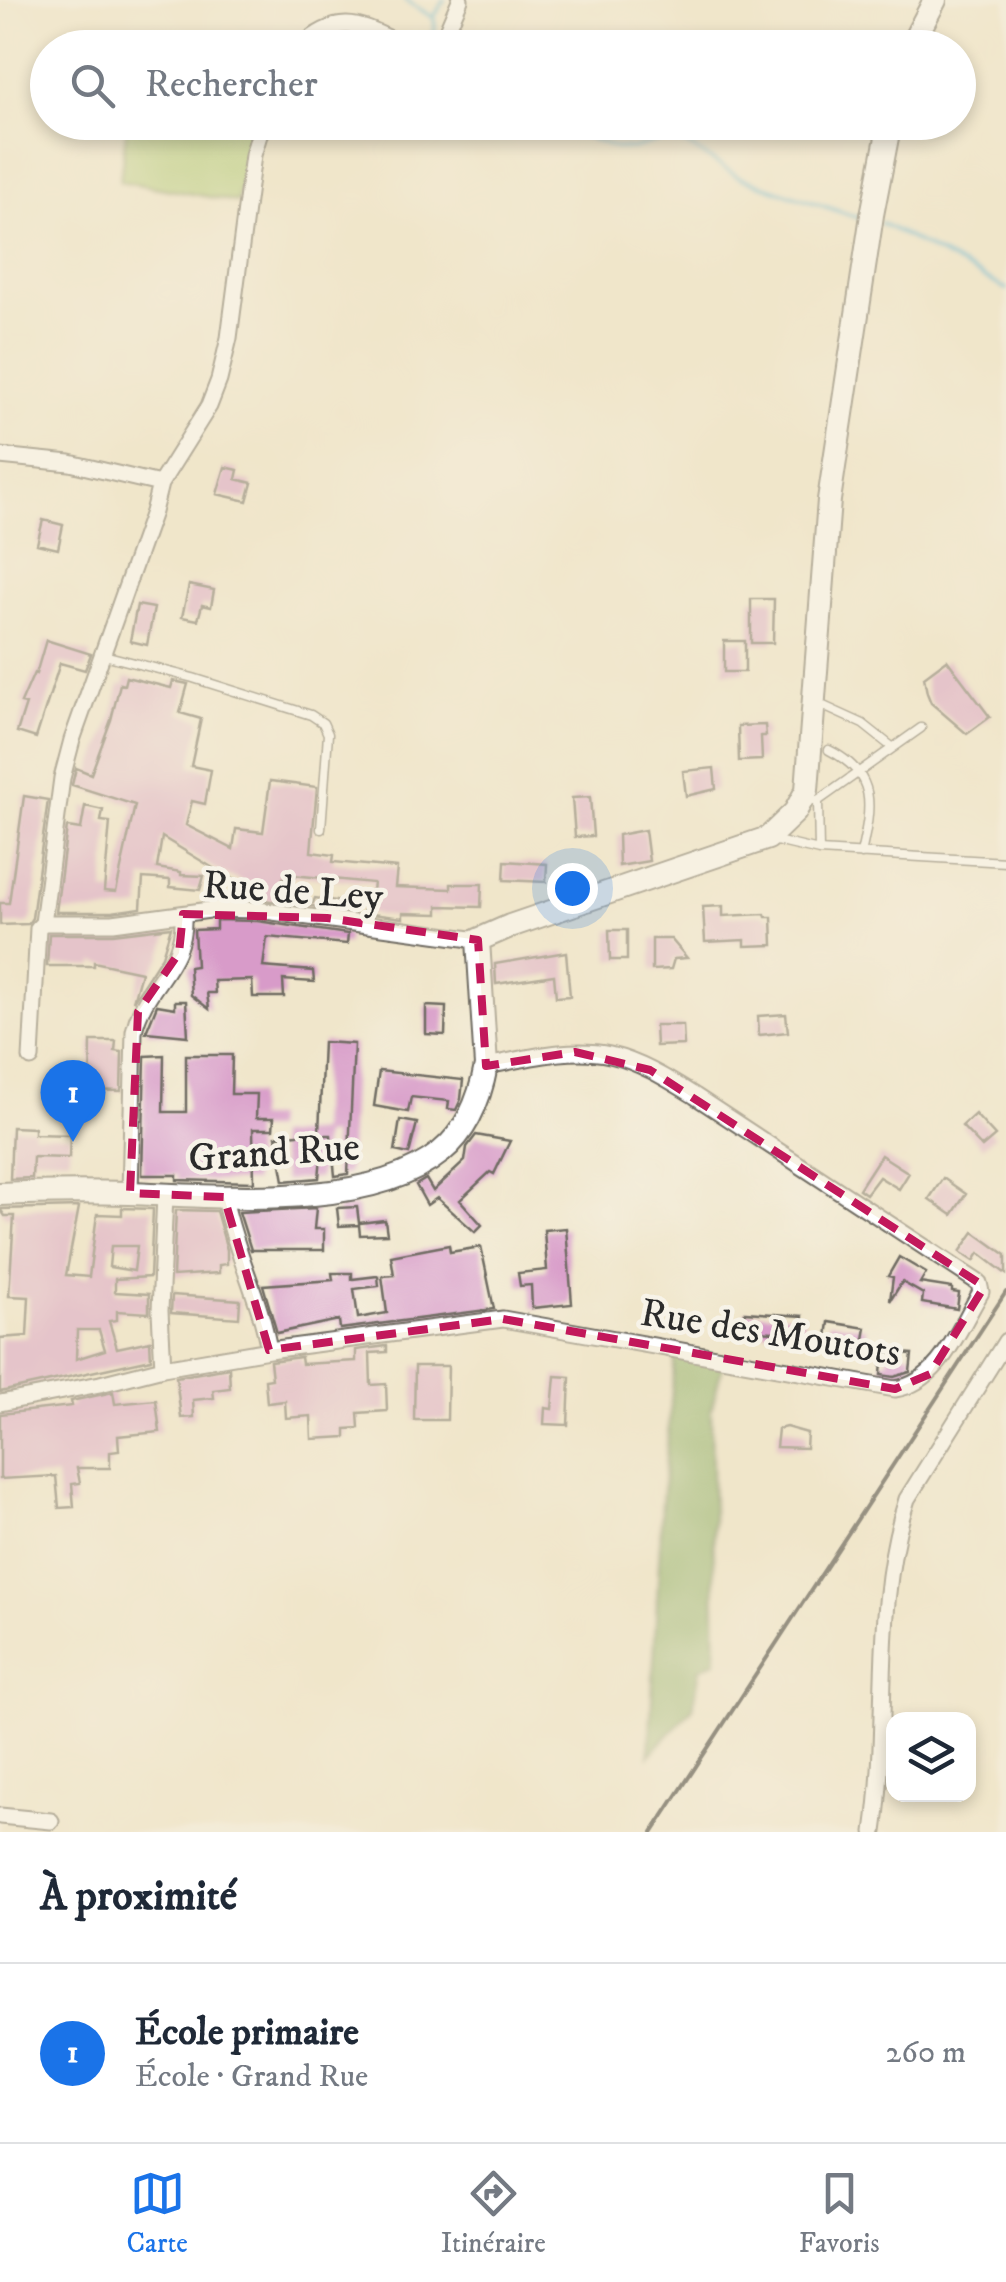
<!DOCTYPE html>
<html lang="fr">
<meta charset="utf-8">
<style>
body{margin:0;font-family:"IM FELL DW Pica",serif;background:#f2f2f3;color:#1f2937}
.controls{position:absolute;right:30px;bottom:30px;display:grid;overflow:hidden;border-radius:20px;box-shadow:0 5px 15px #0003}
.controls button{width:90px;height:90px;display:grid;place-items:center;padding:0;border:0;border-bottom:2px solid #e0e1e3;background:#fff;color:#1f2937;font:50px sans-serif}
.you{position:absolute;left:572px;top:888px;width:35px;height:35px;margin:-25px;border:8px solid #fff;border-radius:50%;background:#1a73e8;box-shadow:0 0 0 15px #1a73e833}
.badge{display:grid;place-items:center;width:65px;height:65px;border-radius:50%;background:#1a73e8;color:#fff;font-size:32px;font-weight:700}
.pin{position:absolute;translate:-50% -82px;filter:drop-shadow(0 2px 5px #0008)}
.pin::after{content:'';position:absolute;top:52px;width:35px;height:30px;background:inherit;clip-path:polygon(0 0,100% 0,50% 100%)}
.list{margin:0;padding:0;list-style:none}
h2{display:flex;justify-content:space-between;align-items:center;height:130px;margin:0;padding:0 40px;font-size:42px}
h2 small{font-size:32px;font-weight:400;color:#747a83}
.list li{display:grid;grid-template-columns:65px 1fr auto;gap:30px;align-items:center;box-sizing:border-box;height:180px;padding:0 40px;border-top:2px solid #e0e1e3}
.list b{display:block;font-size:38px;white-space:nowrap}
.list p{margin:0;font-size:32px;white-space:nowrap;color:#747a83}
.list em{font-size:32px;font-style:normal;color:#747a83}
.icon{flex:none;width:55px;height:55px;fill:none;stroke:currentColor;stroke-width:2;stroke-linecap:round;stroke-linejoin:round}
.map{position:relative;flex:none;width:1006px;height:1832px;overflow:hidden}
.search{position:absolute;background:#fff;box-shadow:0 5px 15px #0003;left:30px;right:30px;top:30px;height:110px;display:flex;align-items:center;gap:25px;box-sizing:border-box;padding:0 35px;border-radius:55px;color:#747a83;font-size:38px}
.sheet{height:310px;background:#fff}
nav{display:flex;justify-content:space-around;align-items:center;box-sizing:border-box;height:140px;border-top:2px solid #e0e1e3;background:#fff;font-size:28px;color:#747a83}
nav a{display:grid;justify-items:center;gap:5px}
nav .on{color:#1a73e8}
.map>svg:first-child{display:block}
.green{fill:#aac971;stroke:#6a7a4e;stroke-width:2.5}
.forest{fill:#87ad63;stroke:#596c47;stroke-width:2.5}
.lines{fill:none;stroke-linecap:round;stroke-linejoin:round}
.stream{stroke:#54b3d3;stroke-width:4}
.building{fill:#d89bc9;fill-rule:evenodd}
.lane-casing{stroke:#706c63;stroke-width:11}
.street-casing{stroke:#706c63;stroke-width:19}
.secondary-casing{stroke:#706c63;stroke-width:26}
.lane{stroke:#fff;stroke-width:8}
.street{stroke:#fff;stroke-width:15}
.secondary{stroke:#fff;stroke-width:22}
.rail{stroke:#2b2b2b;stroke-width:4}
.marked{fill:none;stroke:#c2185b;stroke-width:8;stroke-dasharray:20 12;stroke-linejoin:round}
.labels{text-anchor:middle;stroke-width:9;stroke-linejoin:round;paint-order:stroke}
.street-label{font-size:40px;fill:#2b2b2b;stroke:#f7f3e8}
</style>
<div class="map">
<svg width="1006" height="1832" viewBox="0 0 1006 1832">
<rect width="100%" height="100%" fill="#f7f3e8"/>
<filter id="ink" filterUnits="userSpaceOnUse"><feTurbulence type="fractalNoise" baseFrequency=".01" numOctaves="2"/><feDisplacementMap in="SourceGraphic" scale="20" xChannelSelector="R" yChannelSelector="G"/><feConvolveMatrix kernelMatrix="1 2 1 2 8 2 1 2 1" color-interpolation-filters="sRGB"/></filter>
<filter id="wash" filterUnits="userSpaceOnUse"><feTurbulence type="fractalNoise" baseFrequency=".0048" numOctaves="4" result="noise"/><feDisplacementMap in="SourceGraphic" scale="40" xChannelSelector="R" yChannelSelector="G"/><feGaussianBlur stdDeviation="2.25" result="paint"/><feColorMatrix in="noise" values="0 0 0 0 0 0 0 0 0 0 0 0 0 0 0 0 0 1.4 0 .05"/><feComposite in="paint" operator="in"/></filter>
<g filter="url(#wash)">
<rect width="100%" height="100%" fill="#f0e6cb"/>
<path class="green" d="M127 123H254L237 202 120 181Z"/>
<path class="forest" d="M675 1355 723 1364 711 1410 716 1661 700 1669 693 1708 649 1756 662 1502Z"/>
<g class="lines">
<path class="stream" d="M405 0 434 18 435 28 430 42 422 46
M434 17 444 0
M550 122 615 148 632 149 663 140 684 143 741 178 862 219
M881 223 1006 289"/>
</g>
<g id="blocks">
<path class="building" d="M225 467 238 470 236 479 252 483 247 501 217 494Z
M43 520 63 525 58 549 37 544Z
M189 585 214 590 211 607 202 605 198 620 182 617Z
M751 599H774L773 643H751Z
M137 605 154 608 147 645 130 641Z
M46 640 91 654 85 670 60 663 36 738 17 732 26 704 21 703 34 673 36 674Z
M724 641H745V672H724Z
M947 660 990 717 967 734 931 703 927 693 924 677Z
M126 677 171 688 173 681 188 684 180 713 201 719 191 766 211 770 205 804 192 801 186 825 233 849 236 829 263 832 270 781 317 787 311 852 334 855 333 862 397 868 395 887 451 889V884H482L481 907 438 906V914L403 913V918L363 913 364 905 370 906 373 883 292 875V879L283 878 281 894 290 895 289 901 313 903 315 898 337 901 336 909 255 899 256 887 223 874 162 837 157 868 181 872V875L204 876 200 890 170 887V880L143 878 141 908 112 912H56L67 827 81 829 85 806 103 810 101 821 110 822 104 891 116 892 135 805 72 785 76 768 91 774 111 720 120 684 124 685Z
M765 725 766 736H761L762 760 739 761 738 726Z
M714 768 716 789 686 796 683 771Z
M24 796 48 800 32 918 28 924 0 925V903H9Z
M590 797 593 836 575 837 572 798Z
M645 830 649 861 619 866 618 835Z
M505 861 547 864 546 882 504 880Z
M723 906V916L765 914 766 917H772L773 945 745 946V940L705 942 703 907Z
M216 920 257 921 348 934 347 944 267 937 263 967 313 971 314 982 283 980 284 997H253L252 980 214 981 215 993H207L209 1009 191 995 189 967 196 966 194 930 216 929Z
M171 927 162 956 133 1001 141 972 94 962V966H47L49 934H113Z
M609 930H627V960H610Z
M652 939H671L687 958 674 959 671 969 652 970Z
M566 952 570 996 556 997 554 975 496 984 495 964Z
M175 1001H186L188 1036 146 1032 157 1005 175 1008Z
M426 1006 446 1007 445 1035 426 1034Z
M786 1014 788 1032 759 1035 758 1016Z
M655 1025H683L684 1045 656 1046Z
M91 1041H116L115 1051 122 1052 121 1091 90 1090Z
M323 1042 354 1044 348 1174 335 1176 331 1135H323L319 1178 284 1181 276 1136 319 1132Z
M164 1055 163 1112H186V1055H232L231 1094H257L256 1118H274L273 1129H253L254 1182 177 1180V1175H142L145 1056Z
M379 1071 463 1080 461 1099 456 1110 448 1109 449 1101 411 1097 408 1112 374 1106Z
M975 1114 995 1136 982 1147 962 1126Z
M400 1120 417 1123 409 1154 395 1151Z
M12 1127 34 1128V1134L70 1135 69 1158 33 1157 32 1178 10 1179Z
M476 1135 510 1141 494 1174 490 1172 460 1200 482 1225 475 1232 437 1198 427 1205 416 1185 426 1179 433 1191 465 1161 467 1147Z
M881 1155 909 1173 899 1189 879 1177 866 1194 859 1189Z
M943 1178 966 1194 952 1215 929 1199Z
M79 1207 66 1275 89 1277 97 1214 122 1215V1208L153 1209 150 1277 115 1279V1292L149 1294V1313L117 1311V1320L109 1321 117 1348 150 1341 151 1359 0 1392V1338L27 1336 29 1297 9 1296 14 1216H5L0 1209ZM111 1246H137L134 1271 109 1267ZM77 1330H99L105 1350 76 1359Z
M357 1207 359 1223 385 1220 387 1234 360 1235 359 1225 339 1226 337 1208Z
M316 1208 314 1229H324V1250H251L239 1212Z
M176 1210 216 1211 227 1250V1264L219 1265V1273L173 1276Z
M566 1228 572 1304 532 1308 531 1285 520 1286 518 1273 547 1270 544 1230Z
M974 1232 1006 1255V1274L979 1253 974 1261 960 1252Z
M449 1245 450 1252 481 1247 494 1309 340 1329 339 1320 277 1333 263 1285 333 1280 332 1273H352V1279L378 1276 379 1286 354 1289 358 1318 387 1313 382 1276 394 1275 391 1256Z
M899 1257 926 1273 920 1283 952 1288V1292L959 1293 957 1309 922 1303 923 1294 902 1282 890 1301 893 1277 888 1276Z
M172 1295 240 1300 239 1318 171 1313Z
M745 1312 803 1316 802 1334 744 1330Z
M829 1322 866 1328 862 1350 849 1348 850 1340 827 1337Z
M387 1346V1352L370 1353 371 1385 386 1384 387 1411 358 1413 359 1428 346 1429V1437L312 1439 311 1416 286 1418 285 1401 267 1403 265 1380 272 1379 270 1361 301 1357 302 1364 356 1361V1350Z
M888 1352 912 1354 910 1372 894 1377 881 1375 882 1361H888Z
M415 1366H448L447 1420H414Z
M229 1368 230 1388 213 1390 214 1398 193 1400 194 1417 181 1418 176 1377Z
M555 1376 570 1377 568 1425 544 1424 545 1408 552 1409Z
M113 1392 115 1404 156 1400 160 1432 118 1436 119 1451 110 1452V1468H77L80 1483 72 1484 74 1507 59 1508 56 1476 0 1479V1414L72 1406 71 1401Z
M786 1427 807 1433 806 1448 776 1447 778 1429Z"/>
</g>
</g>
<g filter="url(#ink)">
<use href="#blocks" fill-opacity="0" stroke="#706c63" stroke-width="2.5"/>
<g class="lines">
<g class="lane-casing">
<path id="lane" d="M100 654 193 678 311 715 323 723 328 734 321 829
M819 704 863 724 892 747
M829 750C879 775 871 808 861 854
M804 800 818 801 921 728
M818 801 819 851
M772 840 819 851 1006 862"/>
</g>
<g class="street-casing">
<path id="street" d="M300 48C342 8 364 28 410 48
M434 48 445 35 460 0
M0 456 70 463 160 484
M43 923H113L217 909 258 910 478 940
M31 1058 38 928 43 923 62 778 72 740 153 512 160 484 209 406 219 380 229 338 253 155 263 122
M130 1193 134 1031C145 982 186 968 183 914
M224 1197C234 1250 260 1297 269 1350
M163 1368 160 1311 165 1195
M0 1403 100 1384 163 1368 269 1350 503 1319 895 1389C940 1383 959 1328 981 1292L979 1283 695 1096C669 1080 641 1062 610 1055 570 1046 525 1059 486 1066
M0 1816 51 1821
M874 1832C890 1722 872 1606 907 1499L1006 1341"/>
</g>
<g class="secondary-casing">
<path id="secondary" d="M910 48 935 0
M0 1194C43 1192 87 1192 130 1193 218 1196 369 1211 441 1152 467 1131 480 1098 486 1066L478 940 510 926 768 838 795 812 807 790 829 500 872 215 890 122"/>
</g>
<use href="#lane" class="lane"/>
<use href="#street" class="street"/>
<use href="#secondary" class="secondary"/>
<path class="rail" d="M653 1832 1006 1292"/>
</g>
</g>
<path d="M0 0H1006V1832H0ZM183 914 327 918 478 940 486 1066 575 1052 650 1070 979 1283 981 1292 930 1374 895 1389 503 1319 269 1350 224 1197 130 1193 138 1012 179 953Z" fill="#f0e6cb" fill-opacity=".55" fill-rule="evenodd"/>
<path class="marked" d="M183 914 327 918 478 940 486 1066 575 1052 650 1070 979 1283 981 1292 930 1374 895 1389 503 1319 269 1350 224 1197 130 1193 138 1012 179 953Z"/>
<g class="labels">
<g class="street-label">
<text transform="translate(293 889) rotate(4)" y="14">Rue de Ley</text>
<text transform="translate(274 1151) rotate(-4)" y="14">Grand Rue</text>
<text transform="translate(771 1331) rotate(9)" y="14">Rue des Moutots</text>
</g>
</g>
</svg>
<div class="controls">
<button><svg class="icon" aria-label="layers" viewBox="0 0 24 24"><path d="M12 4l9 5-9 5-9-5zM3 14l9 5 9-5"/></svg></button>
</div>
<div class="you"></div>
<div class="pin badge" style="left:73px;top:1142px">1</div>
<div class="search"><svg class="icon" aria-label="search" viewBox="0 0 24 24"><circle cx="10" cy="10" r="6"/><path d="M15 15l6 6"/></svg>Rechercher</div>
</div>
<section class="sheet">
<h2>À proximité<small></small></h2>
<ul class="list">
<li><span class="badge">1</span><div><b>École primaire</b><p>École · Grand Rue</p></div><em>260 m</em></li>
</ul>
</section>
<nav>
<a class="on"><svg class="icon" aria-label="map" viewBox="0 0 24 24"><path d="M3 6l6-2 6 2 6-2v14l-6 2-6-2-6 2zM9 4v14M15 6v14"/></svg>Carte</a>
<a><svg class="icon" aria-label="directions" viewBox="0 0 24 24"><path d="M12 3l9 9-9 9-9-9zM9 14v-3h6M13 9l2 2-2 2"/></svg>Itinéraire</a>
<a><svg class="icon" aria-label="saved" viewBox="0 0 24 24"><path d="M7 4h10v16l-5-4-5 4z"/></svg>Favoris</a>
</nav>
